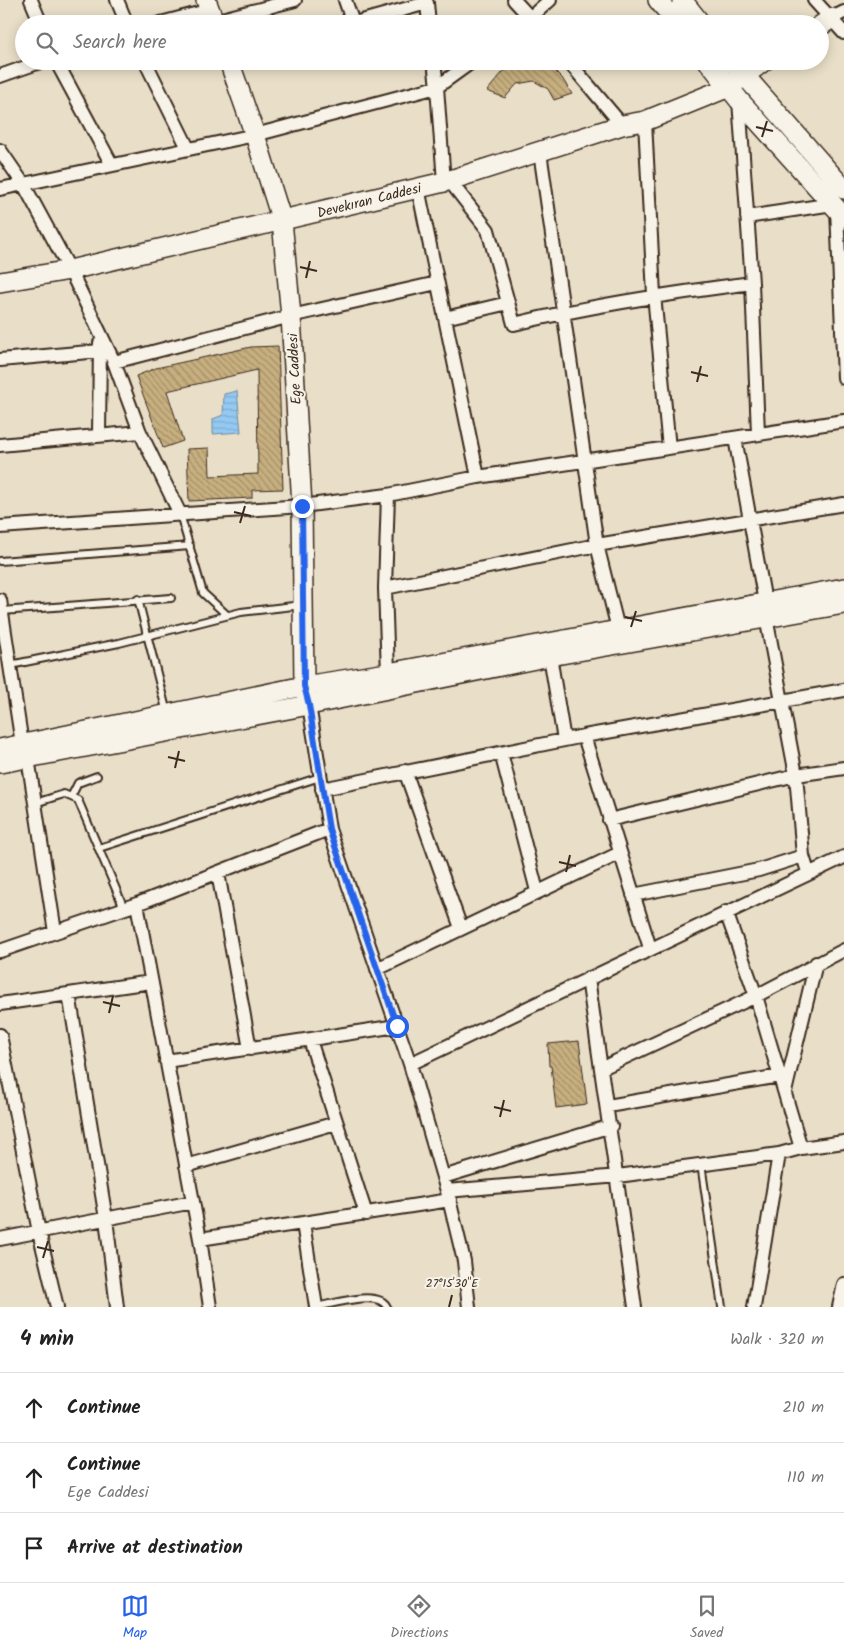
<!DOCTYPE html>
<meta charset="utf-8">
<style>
body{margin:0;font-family:Kalam,sans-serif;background:#f6f6f6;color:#222}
.stop{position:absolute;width:15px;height:15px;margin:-11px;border:4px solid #2563eb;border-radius:50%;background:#fff}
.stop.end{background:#2563eb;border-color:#fff;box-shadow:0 1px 5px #0008}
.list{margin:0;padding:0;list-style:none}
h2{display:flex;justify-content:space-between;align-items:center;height:65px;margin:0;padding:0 20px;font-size:21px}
h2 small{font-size:16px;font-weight:400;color:#767676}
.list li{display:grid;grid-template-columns:32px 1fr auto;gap:15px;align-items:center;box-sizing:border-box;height:70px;padding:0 20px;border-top:1px solid #e0e0e0}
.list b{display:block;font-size:19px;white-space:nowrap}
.list p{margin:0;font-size:16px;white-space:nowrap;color:#767676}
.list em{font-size:16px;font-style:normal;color:#767676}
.icon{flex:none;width:28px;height:28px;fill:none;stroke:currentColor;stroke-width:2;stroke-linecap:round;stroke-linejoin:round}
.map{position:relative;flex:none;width:844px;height:1307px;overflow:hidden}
.search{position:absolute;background:#fff;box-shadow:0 2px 12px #0003;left:15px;right:15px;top:15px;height:55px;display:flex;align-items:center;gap:12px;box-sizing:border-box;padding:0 18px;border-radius:28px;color:#767676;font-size:19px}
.sheet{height:275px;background:#fff}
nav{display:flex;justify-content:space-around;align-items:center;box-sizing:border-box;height:70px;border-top:1px solid #e0e0e0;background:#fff;font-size:14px;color:#767676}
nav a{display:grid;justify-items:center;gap:2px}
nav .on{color:#2563eb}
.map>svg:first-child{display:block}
.water{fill:url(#water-rules);stroke:#70899d}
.building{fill:url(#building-back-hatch);stroke:#3b2a1e}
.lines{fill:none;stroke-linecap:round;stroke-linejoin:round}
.lane-casing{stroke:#3b2a1e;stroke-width:10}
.street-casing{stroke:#3b2a1e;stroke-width:16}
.secondary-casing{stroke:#3b2a1e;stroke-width:22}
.lane{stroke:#f7f3e8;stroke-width:6}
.street{stroke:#f7f3e8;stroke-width:12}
.secondary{stroke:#f7f3e8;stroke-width:19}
.route{stroke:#2563eb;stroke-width:6}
.ticks{fill:none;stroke:#3b2a1e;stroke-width:2}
.labels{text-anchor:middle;stroke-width:4;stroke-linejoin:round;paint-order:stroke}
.street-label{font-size:14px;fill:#3b2a1e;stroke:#f7f3e8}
.ticks-label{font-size:12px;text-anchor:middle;fill:#3b2a1e;stroke:#f7f3e8;stroke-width:4;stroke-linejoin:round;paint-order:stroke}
</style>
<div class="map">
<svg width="844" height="1307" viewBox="0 0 844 1307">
<defs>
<pattern id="water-rules" width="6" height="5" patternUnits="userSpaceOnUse" patternTransform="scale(1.25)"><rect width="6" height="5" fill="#94c9f2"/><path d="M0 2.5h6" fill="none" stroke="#80adcf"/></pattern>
<pattern id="building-back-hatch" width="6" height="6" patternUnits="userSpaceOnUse" patternTransform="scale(1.25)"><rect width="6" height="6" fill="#c7af7f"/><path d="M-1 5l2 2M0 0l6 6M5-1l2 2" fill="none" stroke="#a38f67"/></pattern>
</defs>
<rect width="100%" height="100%" fill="#e9dfc8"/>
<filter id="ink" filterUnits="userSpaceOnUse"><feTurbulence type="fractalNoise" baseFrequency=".02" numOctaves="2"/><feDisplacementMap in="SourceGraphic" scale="10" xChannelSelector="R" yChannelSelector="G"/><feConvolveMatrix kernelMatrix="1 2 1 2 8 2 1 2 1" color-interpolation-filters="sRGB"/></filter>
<g filter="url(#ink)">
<path class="water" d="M237 391 241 432 213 434V419L223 415 224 394Z"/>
<path class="building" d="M530 63 554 70 562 78 572 94 554 100 548 89 534 81 517 84 505 98 487 91 503 72 512 66Z
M278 346 283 489 252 490V498L189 501 187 449 209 448 210 476 258 474 257 370 167 391 183 441 163 448 136 376 156 368 251 347Z
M579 1041 587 1104 556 1108 551 1066H549L548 1044Z"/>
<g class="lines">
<g class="lane-casing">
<path id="lane" d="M180 514 203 593 227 615
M0 561 190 546
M138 599 167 713
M2 611 171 598
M10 665 119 643 241 612 302 605
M72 795 78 783 97 776
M35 803 64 794 78 800 124 908
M99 848 320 777
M701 1164 722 1307
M316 1307C332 1304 379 1289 387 1307"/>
</g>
<g class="street-casing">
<path id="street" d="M31 0 41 24
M117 0 127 24
M345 0 353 23
M514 0 536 24
M814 0 844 33
M832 18 844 12
M214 21 295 0
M157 24 210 10
M351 24 427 3 429 24
M523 24 550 0
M56 61 112 165
M145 61 188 148
M434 61 437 87 473 61
M568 61 622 125
M0 76 43 61
M739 100 752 283 758 433
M645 121 654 295 669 448
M0 150 24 185 70 270 114 362 140 432 180 514
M540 152 597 545 618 629
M449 180 488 230 514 324C593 305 672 293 752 283
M418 188 478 477
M0 189 255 135 437 87 444 182
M837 209 844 378
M747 217 833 204
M445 318 508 303
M0 360 100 351
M114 362 291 316 437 283
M99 435 100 343
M735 438 765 602
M0 445 140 432
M388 495 385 588 388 673
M0 527 302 506 388 495 478 477 844 421
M385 588 597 545 844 504
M0 600 22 744
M766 617 796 775 803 856 808 872
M550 656 564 740
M309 705 329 829 410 1064 447 1191 464 1261 469 1307
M584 736 650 948
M501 753 537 891
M28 758 55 932
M405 771 461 928
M322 789 584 736 844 690
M609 820 796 775 844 768
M218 873 250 1049
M633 895 759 870 803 856
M137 904 200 1239 210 1307
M726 912 756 996 801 1148
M0 951 137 904 329 829
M377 969 620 853
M588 978 635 1307
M69 994 106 1219 117 1307
M0 1004 151 982
M0 1035 39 1232 57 1307
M310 1040 366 1214
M166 1061 397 1026
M410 1064 844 857
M602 1068 756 996 844 950
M785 1092 816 963
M608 1106 779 1076
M186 1166 336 1123
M443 1177 611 1126
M447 1191 618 1176 779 1154 801 1148 844 1142
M303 1223 316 1307
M0 1239 193 1202
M200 1239 450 1200
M754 1307 779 1154
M839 1307 844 1284"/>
</g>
<g class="secondary-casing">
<path id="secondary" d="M206 0 215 24
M658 0 678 24
M682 0 701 24
M820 26 832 18
M229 61 255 135 282 221 291 316 302 506 304 686 307 698
M708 61 739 100 844 217
M732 61 844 189
M0 282 70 270 444 182 622 125 645 121 729 87 764 61
M0 749 304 686 388 673 844 588
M0 763 309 705 550 656 844 604"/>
</g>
<use href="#lane" class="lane"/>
<use href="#street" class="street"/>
<use href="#secondary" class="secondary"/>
</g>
</g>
<g class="lines" filter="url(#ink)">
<path class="route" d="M302 506 304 686 309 705 329 829 397 1026"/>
</g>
<path class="ticks" d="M756 127 773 131M762 137 767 121M300 267 317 271M306 278 310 261M691 372 708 376M697 382 701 366M234 512 251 516M240 523 245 506M625 617 642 621M631 627 636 611M168 757 185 761M175 768 179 751M559 862 576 866M566 872 570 855M103 1002 120 1006M109 1013 113 996M494 1107 511 1111M500 1117 504 1100M37 1247 54 1251M43 1258 48 1241M449 1307 452 1295"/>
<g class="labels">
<g class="street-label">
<text transform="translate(369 200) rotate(-14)" y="5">Devekıran Caddesi</text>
<text transform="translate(294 369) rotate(-93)" y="5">Ege Caddesi</text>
</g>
</g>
<g class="ticks-label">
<text x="452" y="1287">27°15'30"E</text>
</g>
</svg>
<div class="stop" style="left:397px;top:1026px"></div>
<div class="stop end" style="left:302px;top:506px"></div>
<div class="search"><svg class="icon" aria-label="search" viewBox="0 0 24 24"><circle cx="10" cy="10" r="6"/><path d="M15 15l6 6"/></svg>Search here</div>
</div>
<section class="sheet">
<h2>4 min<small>Walk · 320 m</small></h2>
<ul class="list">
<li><svg class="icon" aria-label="ahead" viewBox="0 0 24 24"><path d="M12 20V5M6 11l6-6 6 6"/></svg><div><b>Continue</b></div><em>210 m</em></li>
<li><svg class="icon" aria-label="ahead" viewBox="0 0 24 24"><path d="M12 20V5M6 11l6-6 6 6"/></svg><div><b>Continue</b><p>Ege Caddesi</p></div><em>110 m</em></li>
<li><svg class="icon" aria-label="arrive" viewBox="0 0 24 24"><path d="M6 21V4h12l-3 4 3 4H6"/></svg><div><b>Arrive at destination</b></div></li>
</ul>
</section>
<nav>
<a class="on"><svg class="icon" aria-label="map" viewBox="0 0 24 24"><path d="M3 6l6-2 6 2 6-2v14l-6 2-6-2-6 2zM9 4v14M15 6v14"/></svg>Map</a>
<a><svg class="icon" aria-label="directions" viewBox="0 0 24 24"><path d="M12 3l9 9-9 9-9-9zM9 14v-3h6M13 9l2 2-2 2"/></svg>Directions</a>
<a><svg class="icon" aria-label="saved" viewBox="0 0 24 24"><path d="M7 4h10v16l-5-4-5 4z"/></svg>Saved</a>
</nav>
